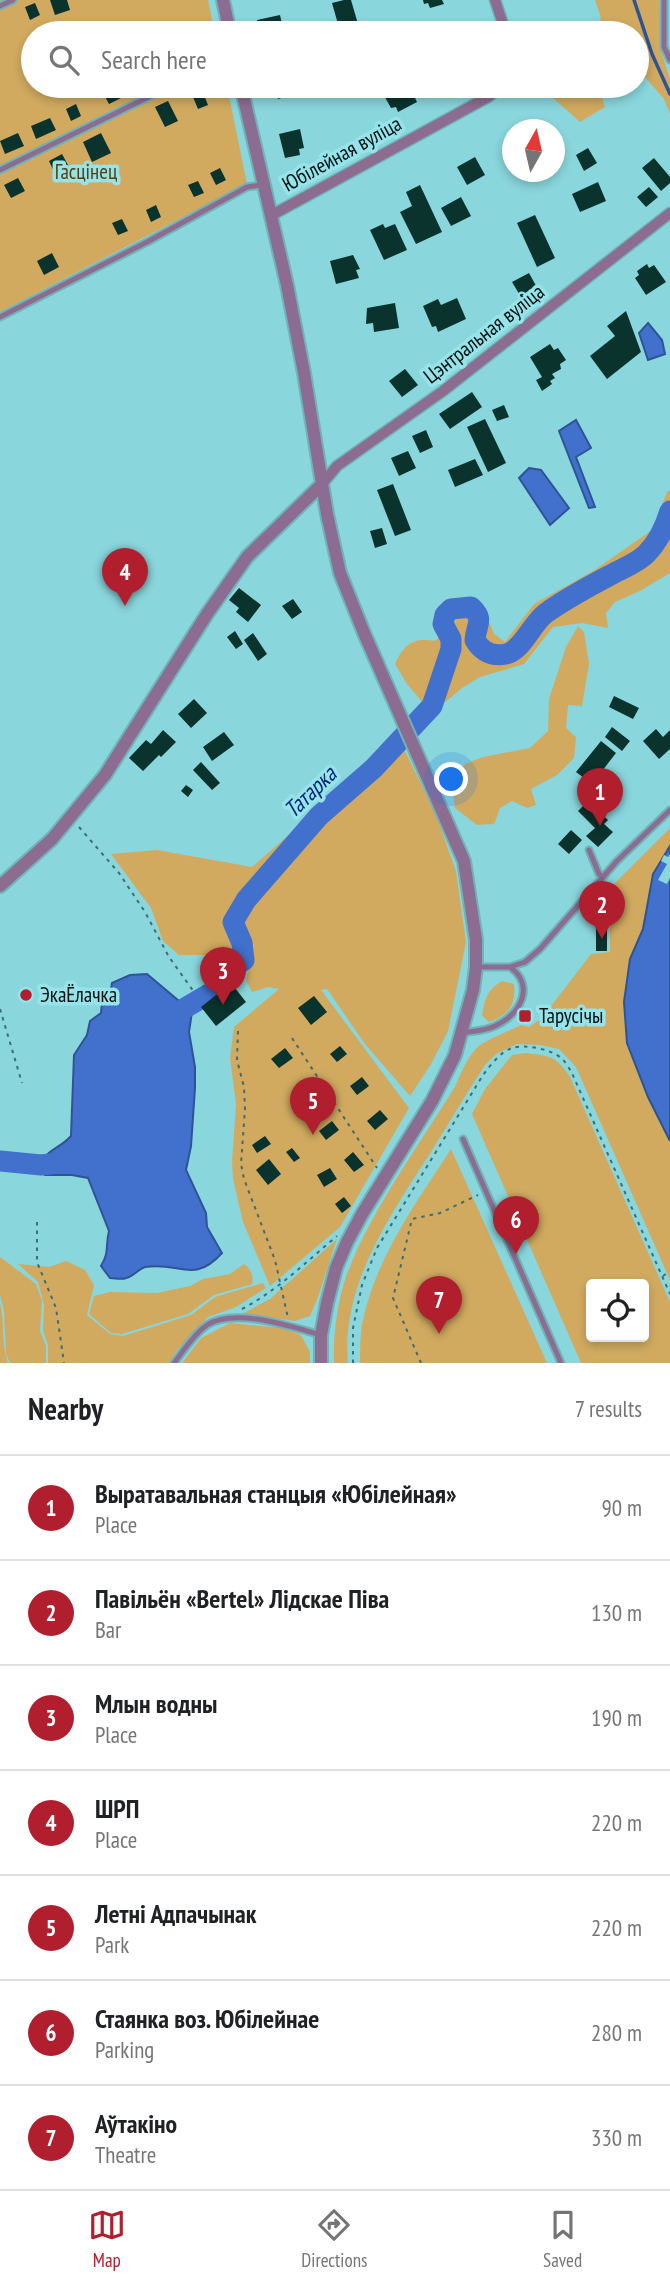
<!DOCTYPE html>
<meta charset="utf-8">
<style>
body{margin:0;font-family:"PT Sans Narrow",sans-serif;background:#f2f2f2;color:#202124}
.controls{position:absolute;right:21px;bottom:21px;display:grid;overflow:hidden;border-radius:7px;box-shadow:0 4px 10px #0003}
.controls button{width:63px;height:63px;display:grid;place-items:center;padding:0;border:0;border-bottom:2px solid #e0e0e0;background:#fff;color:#202124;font:35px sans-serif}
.compass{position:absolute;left:502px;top:119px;width:63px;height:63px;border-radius:50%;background:#fff;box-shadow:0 4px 10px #0003;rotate:8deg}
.you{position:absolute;left:452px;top:780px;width:24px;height:24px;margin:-18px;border:5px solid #fff;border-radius:50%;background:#1a73e8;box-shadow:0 0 0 10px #1a73e833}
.badge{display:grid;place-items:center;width:46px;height:46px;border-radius:50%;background:#b11e2e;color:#fff;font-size:23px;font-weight:700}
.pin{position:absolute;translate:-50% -58px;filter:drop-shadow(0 2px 4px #0008)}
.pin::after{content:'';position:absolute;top:37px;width:24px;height:21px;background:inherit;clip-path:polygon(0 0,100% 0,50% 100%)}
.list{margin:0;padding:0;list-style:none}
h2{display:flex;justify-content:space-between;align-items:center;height:91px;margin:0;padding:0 28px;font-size:30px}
h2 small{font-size:23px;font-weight:400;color:#757577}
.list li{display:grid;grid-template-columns:46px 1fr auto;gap:21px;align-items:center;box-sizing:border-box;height:105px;padding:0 28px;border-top:2px solid #e0e0e0}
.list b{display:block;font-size:26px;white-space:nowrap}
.list p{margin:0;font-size:23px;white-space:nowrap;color:#757577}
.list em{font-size:23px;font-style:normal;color:#757577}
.icon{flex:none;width:38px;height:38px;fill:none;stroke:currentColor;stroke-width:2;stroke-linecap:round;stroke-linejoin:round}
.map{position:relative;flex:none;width:670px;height:1363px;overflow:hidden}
.search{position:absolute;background:#fff;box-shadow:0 4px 10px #0003;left:21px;right:21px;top:21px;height:77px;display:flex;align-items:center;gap:18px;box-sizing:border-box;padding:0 24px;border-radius:38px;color:#757577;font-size:26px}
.sheet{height:826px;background:#fff}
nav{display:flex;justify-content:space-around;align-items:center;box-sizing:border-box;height:98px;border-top:2px solid #e0e0e0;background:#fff;font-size:19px;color:#757577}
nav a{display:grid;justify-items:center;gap:4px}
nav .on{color:#b11e2e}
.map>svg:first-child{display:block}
.green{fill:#d1aa60;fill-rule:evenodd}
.water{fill:#4271cd;stroke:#2e5495;stroke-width:2}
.pier{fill:#89d6dc}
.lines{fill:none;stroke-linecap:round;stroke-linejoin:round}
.stream{stroke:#2e5495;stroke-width:3.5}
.river{stroke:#4271cd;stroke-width:21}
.building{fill:#0a332e}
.service-casing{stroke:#70b3b8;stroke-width:9}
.minor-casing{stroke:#70b3b8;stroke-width:13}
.tertiary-casing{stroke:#70b3b8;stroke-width:16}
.path{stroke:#406d70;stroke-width:2;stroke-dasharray:3.5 5;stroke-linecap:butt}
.service{stroke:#8d6c91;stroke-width:5}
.minor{stroke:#8d6c91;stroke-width:10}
.tertiary{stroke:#8d6c91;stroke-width:12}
.poi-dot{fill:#b11e2e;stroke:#96e3ea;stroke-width:2.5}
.labels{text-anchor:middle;stroke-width:7;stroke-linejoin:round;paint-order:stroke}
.street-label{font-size:21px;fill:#001112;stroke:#96e3ea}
.park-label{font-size:21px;fill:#573f0c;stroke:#96e3ea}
.poi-label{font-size:21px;fill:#001112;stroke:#96e3ea;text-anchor:start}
.water-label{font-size:23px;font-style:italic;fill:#012677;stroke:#96e3ea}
</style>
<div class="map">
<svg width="670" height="1363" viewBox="0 0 670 1363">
<rect width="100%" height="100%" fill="#89d6dc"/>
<path class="green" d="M0 0H208L215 33H33V86H227L247 184 0 312Z
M595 0H659L661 51 670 79V114L664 99 637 68V33H592L601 18Z
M544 86H598L605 107 580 122 544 90Z
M670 490V573L640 591 615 602 606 613 608 628 582 623 553 627 524 664 480 677 462 688 443 704 423 703 407 684 395 664C404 644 413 637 435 641L457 619 483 607 494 634 505 642 534 604 593 571 652 530 667 492Z
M578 626 584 632 589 664 582 706 568 705 566 728 576 737 574 758 557 775 531 789 536 805 527 808 512 801 500 808 494 824 477 825 455 808 451 780 465 764 483 757 530 748 548 731 549 699 566 647Z
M404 749 436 815 456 871 466 942 448 1031 431 1064 410 1096 365 1044 327 989 321 990 409 1108 340 1227 270 1286 243 1222 233 1179 232 1162 236 1104 230 1058 234 1027 279 989 268 987 252 992 246 980 254 945 217 955H179L163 941 151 908 111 854 157 850 252 867 332 797 333 814Z
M670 828V846L653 874 643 929 630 959 627 1043 648 1097 670 1141V1280L576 1067 559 1049 540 1045 517 1044 496 1054 485 1065C466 1094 449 1123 431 1152 390 1216 341 1284 348 1363H334C333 1336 337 1303 346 1277 369 1213 420 1144 456 1085 476 1038 479 1046 521 1025L529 1027 542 1018 591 954 610 952V925L599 924 603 895Z
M502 981 514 984C516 1005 509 1015 489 1022L482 1015C485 999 487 990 502 981Z
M526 1053C551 1056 556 1056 570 1077L670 1302V1363H581L472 1114 485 1089 512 1055ZM591 1284H644V1337H591Z
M451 1149 547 1363H360C360 1349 360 1334 363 1320 377 1256 416 1203 451 1149Z
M337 1239 318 1297 310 1316 295 1321 242 1314 270 1299Z
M0 1257 36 1284 42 1301 40 1331 46 1346V1363H10L6 1354 4 1311 0 1295Z
M66 1261 85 1270 94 1285 87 1315 110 1334 123 1336 191 1315 215 1297 263 1283 266 1288 236 1307 208 1317 178 1349 169 1363H48V1345L43 1331 44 1305 38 1282 18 1264 49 1267Z
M244 1264C251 1269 254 1276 252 1284L214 1295 188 1314 122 1334 111 1333 89 1314 94 1296 110 1292 157 1293 190 1286 203 1279 230 1274Z
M0 1303C5 1322 1 1344 8 1363H0Z
M230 1323 283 1328 301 1335 310 1352V1363H182L201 1338Z"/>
<path class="water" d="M648 323 662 340 665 354 648 360 639 333Z
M576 420 591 448 576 457 595 507 589 508 559 431Z
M529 468 541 470 569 508 550 525 519 478Z
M670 846V1141L648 1097 627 1043 624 1002 630 959 643 929 653 874Z
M147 974 192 1012 189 1032 195 1067V1088L191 1146 186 1170 206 1213 207 1227 222 1253C193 1285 180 1261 145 1267 138 1269 133 1277 126 1278 122 1280 115 1278 110 1278L101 1266C110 1251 105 1246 109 1231L88 1178 72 1175H45C36 1151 57 1152 71 1136L74 1055 87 1035 90 1021 101 1013 102 1002 110 996 112 983 130 975Z"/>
<path class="pier" d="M670 854V878L667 884 658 880 667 864 661 861 664 855 668 857Z"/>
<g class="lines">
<path class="stream" d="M634 0 652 54 670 94"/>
<path class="river" d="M164 1028 185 1008 219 988 225 973 244 960 242 943 233 922 246 900 319 816 374 768 432 706 451 649V639L443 624 445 615 451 609 471 607C485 620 476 624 475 640 481 651 492 657 506 654 522 651 532 623 546 613 568 597 592 585 616 572 626 567 640 561 647 553 659 541 665 527 670 511
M0 1161 41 1165 68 1162"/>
</g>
<path class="building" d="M50 0H67L70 10 55 15Z
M344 0H351L358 24 343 28 341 23 338 24 332 3Z
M423 0H442L444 4 430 8 428 3 424 4Z
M35 3 40 15 30 20 25 7Z
M280 15 284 33H257L256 28 259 27 257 20Z
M112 86H117L123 97 109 104 102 91Z
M270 86H293L295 94 278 99 275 88 271 89Z
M390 86H409L417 102 398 112 396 107 391 108 381 90Z
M203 93 208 105 198 109 193 97Z
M168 101 178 121 165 127 155 107Z
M76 104 81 116 71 121 66 109Z
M50 118 56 130 36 139 31 126Z
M535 120 541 130H519Z
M300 129 304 148 299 149 300 155 285 158 279 134Z
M18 133 24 146 5 154 0 141Z
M101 133 111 153 92 162 83 142Z
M588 148 597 163 584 171 576 155Z
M62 154 69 167 55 174 49 161Z
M475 157 485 175 467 185 457 167Z
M654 158 670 177V183L661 191 642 168Z
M220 168 226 180 216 185 210 173Z
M18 178 25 191 11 198 4 185Z
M198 181 204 193 194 197 188 185Z
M598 182 606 201 580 212 572 194Z
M420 185 442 232 416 244 400 212 412 206 406 192Z
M649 187 658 197 646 207 637 197Z
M461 197 471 216 451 226 441 208Z
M156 205 161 217 151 222 146 210Z
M535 215 555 258 537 267 517 223Z
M122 219 128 231 118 235 112 223Z
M383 224 385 228 395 224 407 250 384 260 370 230Z
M52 253 59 267 44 275 37 261Z
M353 255 360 269 356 270 359 278 336 284 330 261Z
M647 264 649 268 654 265 666 282 646 295 635 278 639 275 637 271Z
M529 273 540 293 524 302 512 282Z
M457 298 466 319 438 332 436 326 432 327 423 306 438 299 441 305Z
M395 303 399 328 374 332 373 323 366 324 367 308Z
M626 311 641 352 607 379 590 356 615 336 607 326Z
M550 344 554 350 558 348 566 360 560 364 561 369 552 374 555 378 550 381 552 384 542 391 536 380 542 377 530 357Z
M405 369 418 385 402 397 389 381Z
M472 392 482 407 450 429 439 414Z
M504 405 509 417 497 421 492 410Z
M485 419 506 463 488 472 467 427Z
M426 430 433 447 420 453 412 436Z
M408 451 416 468 399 476 391 458Z
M475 459 483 475 455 487 448 470Z
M393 484 411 530 395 536 377 490Z
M382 528 387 544 375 548 370 531Z
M239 588 261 605 248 622 236 612 239 608 229 600Z
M293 599 302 612 292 619 282 606Z
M235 631 243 644 236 649 227 637Z
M253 633 267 654 258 661 244 640Z
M614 696 639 708 633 719 609 707Z
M194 699 207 713 191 728 178 714Z
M612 727 630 741 622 751 605 737Z
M656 729 663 737 670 730V749L659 759 643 741Z
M163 730 176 742 161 757 159 755 143 771 129 758 146 740 151 744Z
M224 732 234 745 212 761 203 747Z
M601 741 616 753 592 784 576 772Z
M201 762 220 783 212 790 193 770Z
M186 785 193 790 188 797 181 791Z
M588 801 608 820 604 824 613 832 598 847 586 836 595 828 578 811Z
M571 830 582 840 569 854 558 844Z
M596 928H607V951H596Z
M231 983 246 1002 216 1026 201 1007Z
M314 996 327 1012 311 1025 298 1008Z
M340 1046 347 1054 337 1062 330 1054Z
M285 1048 293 1058 279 1068 271 1059Z
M362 1077 369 1086 357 1095 350 1086Z
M313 1089 321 1099 308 1109 300 1099Z
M380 1110 388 1119 375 1130 367 1121Z
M332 1121 339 1130 326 1140 319 1131Z
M265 1136 271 1144 257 1153 252 1145Z
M292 1148 300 1158 294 1162 286 1152Z
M353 1152 364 1165 354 1172 344 1160Z
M269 1159 281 1174 268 1185 256 1170Z
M330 1168 337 1179 324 1187 317 1175Z
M344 1197 351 1206 342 1213 335 1204Z"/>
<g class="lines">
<g class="service-casing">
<path id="service" d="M664 0V47L670 60
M0 6 13 0
M0 170 171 86
M0 317 149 241 247 187 262 185
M589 850 599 874 603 877
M477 967H510L525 962 540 949 617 861 670 810
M462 1033C473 1031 485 1031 495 1026 520 1015 536 986 510 967
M463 1139 561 1363
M174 1363C184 1350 194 1334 207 1325 235 1307 292 1327 321 1335"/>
</g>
<g class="minor-casing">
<path id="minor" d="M495 0 506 33
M272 215 488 97 503 86
M322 484 337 466 443 391 670 213"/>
</g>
<g class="tertiary-casing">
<path id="tertiary" d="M223 0 230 33
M241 86 287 285 304 373 327 514 340 573 364 633 464 861 476 940V967L473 990 455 1055 432 1101 362 1214 347 1242 336 1268 327 1303 321 1335V1363
M0 886 52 839 105 775 207 614 247 557 322 484"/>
</g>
<path class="path" d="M79 827 119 873 145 912 169 957 194 992
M0 1009 22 1083
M238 1031 237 1060 244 1087 245 1109 241 1164 244 1179 275 1260 288 1318
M292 1038 377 1168
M37 1222V1262L56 1308 64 1363
M663 1276 670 1271
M242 1309C278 1290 306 1262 337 1236
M353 1363V1328L362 1285 377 1248 483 1075C491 1065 500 1052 512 1048 525 1044 551 1049 561 1058 565 1061 568 1067 571 1071L670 1294
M421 1363 393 1298 412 1219 440 1213 478 1195"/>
<use href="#service" class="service"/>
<use href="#minor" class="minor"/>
<use href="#tertiary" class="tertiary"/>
</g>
<g class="poi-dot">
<circle cx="26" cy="995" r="7"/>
<rect x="518" y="1009" width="14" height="14" rx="3.5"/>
</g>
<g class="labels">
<g class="street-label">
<text transform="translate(342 154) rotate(-29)" y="7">Юбілейная вуліца</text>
<text transform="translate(484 334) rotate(-38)" y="7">Цэнтральная вуліца</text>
</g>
<g class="park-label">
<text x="86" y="179">Гасцінец</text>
</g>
<g class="poi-label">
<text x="40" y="1002">ЭкаЁлачка</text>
<text x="539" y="1023">Тарусічы</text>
</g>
<g class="water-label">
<text transform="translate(310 792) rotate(-44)" y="8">Татарка</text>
</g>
</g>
</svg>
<div class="controls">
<button><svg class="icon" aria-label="locate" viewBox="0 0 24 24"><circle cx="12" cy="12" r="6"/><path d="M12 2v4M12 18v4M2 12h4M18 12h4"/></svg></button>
</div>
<svg class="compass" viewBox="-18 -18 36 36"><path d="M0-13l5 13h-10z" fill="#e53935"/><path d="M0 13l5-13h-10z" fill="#757577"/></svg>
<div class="you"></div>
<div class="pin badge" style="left:600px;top:826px">1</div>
<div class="pin badge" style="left:602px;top:939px">2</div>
<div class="pin badge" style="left:223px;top:1005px">3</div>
<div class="pin badge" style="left:125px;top:606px">4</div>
<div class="pin badge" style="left:313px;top:1135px">5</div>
<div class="pin badge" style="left:516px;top:1254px">6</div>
<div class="pin badge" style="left:439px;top:1334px">7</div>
<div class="search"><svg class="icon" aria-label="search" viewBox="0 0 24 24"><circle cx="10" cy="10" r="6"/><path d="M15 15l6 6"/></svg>Search here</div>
</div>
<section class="sheet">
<h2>Nearby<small>7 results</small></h2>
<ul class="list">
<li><span class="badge">1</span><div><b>Выратавальная станцыя «Юбілейная»</b><p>Place</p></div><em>90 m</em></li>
<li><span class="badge">2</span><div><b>Павільён «Bertel» Лідскае Піва</b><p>Bar</p></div><em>130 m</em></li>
<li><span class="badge">3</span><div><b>Млын водны</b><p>Place</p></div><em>190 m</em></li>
<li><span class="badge">4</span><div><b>ШРП</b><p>Place</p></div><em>220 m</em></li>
<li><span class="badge">5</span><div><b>Летні Адпачынак</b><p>Park</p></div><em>220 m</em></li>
<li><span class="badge">6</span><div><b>Стаянка воз. Юбілейнае</b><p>Parking</p></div><em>280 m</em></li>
<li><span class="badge">7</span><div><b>Аўтакіно</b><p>Theatre</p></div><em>330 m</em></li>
</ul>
</section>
<nav>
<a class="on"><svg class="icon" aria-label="map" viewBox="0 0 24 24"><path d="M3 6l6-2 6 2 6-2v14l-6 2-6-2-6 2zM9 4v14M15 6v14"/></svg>Map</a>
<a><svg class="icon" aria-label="directions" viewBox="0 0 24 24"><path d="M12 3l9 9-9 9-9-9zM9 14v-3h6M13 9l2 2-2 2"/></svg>Directions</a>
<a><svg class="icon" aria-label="saved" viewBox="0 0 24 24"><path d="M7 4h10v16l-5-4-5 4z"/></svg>Saved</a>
</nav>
